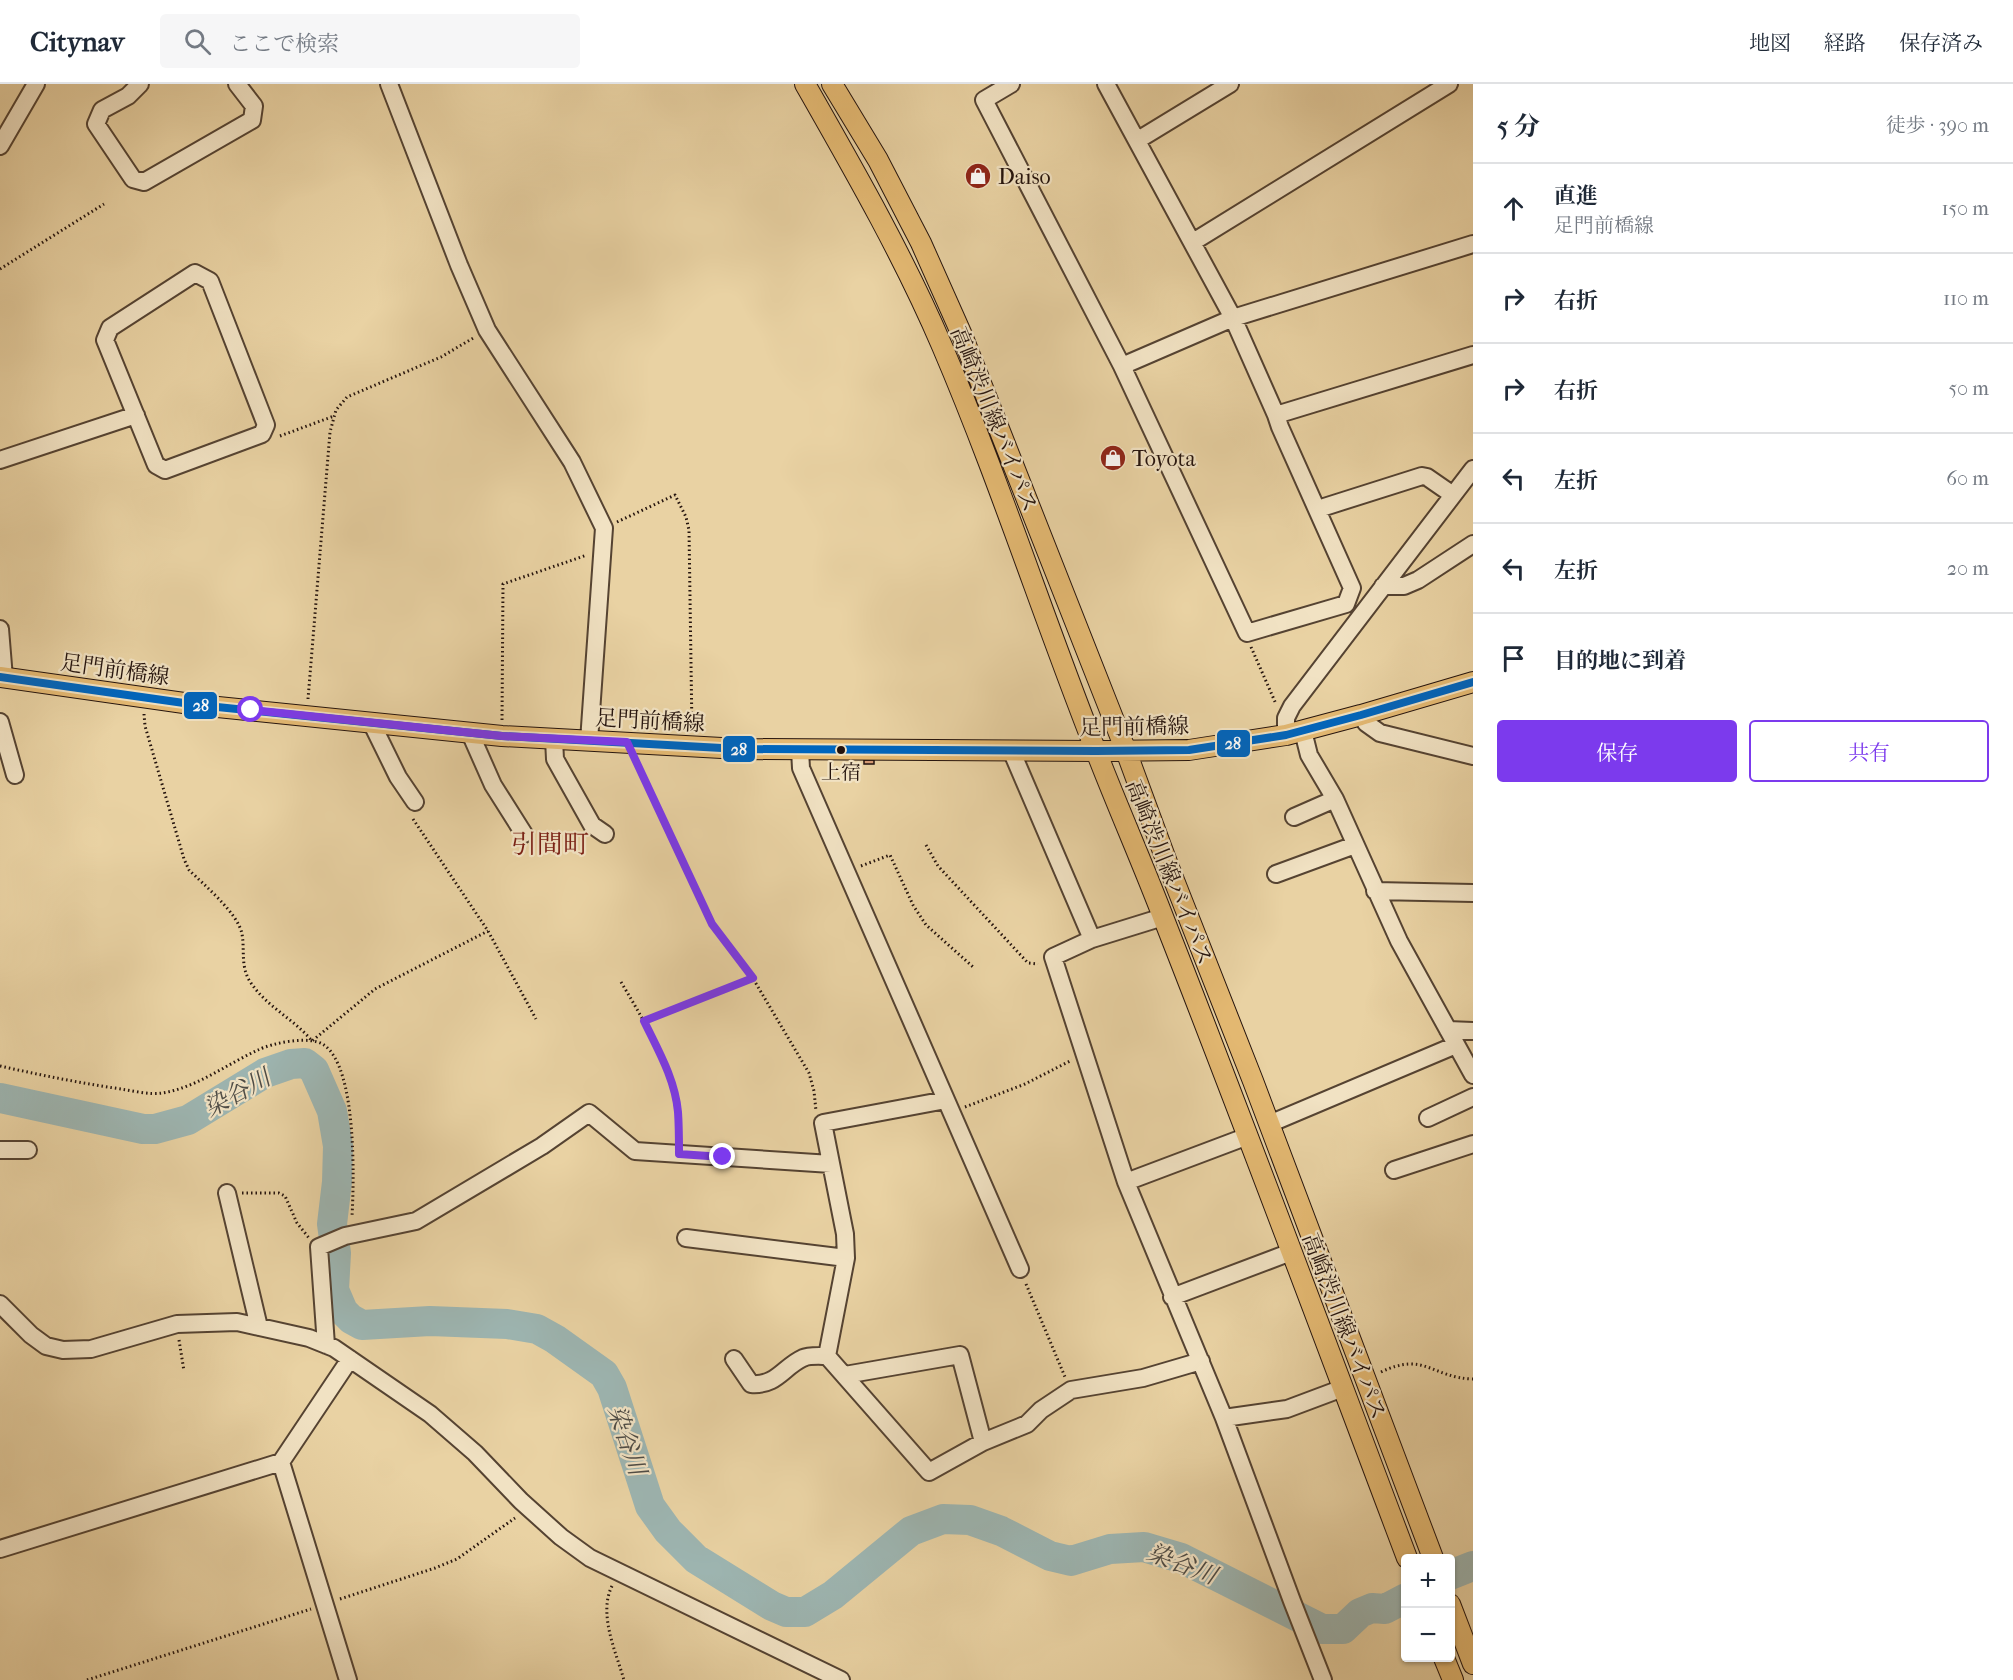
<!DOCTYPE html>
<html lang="ja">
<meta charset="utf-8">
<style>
body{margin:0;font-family:"IM FELL French Canon","Noto Serif JP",serif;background:#f6f6f7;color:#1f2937}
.controls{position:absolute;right:18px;bottom:18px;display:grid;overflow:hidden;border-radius:6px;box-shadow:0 2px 4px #0004}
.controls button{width:54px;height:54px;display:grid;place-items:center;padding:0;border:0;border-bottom:2px solid #e0e1e3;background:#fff;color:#1f2937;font:30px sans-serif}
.stop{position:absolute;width:18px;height:18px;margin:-14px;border:4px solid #7c3aed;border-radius:50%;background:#fff}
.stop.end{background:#7c3aed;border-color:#fff;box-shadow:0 2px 6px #0008}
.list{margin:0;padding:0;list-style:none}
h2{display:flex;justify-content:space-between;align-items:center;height:78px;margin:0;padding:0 24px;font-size:26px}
h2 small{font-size:20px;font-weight:400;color:#747a83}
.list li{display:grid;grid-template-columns:39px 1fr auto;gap:18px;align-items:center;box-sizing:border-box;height:90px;padding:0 24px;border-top:2px solid #e0e1e3}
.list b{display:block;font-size:22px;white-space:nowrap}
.list p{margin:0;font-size:20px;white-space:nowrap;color:#747a83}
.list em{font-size:20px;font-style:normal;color:#747a83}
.actions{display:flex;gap:12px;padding:18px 24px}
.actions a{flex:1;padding:14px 0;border:2px solid #7c3aed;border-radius:6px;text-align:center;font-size:21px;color:#7c3aed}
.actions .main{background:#7c3aed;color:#fff}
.icon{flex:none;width:33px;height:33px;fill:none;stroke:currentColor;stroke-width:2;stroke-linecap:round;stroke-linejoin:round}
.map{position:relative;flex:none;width:1473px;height:1596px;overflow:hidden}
header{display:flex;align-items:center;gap:36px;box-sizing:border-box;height:84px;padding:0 30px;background:#fff;border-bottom:2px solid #e0e1e3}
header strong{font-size:28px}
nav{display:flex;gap:33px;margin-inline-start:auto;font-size:21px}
.search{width:420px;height:54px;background:#f6f6f7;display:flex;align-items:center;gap:15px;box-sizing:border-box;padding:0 21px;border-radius:6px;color:#747a83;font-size:22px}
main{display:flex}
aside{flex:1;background:#fff}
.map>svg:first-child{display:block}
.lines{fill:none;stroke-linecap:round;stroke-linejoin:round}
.river{stroke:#9db5b1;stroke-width:30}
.building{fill:#d59a75;stroke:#24130d;stroke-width:1.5;filter:url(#shadow)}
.minor-casing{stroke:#554332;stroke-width:20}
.major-casing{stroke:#24130d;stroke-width:22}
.path{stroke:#24130d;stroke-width:3;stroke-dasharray:1.5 3;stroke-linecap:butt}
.minor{stroke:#f1e2c3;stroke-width:16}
.major{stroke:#e4b972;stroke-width:20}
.bus-1-casing{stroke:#f1e2c3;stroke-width:12}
.bus-1{stroke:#0065bd;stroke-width:8}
.route{stroke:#7c3aed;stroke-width:8}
.bus-dot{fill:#24130d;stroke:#f1e2c3;stroke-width:2}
.labels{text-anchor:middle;stroke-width:4.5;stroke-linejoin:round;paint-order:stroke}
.bus-label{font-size:20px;fill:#24130d;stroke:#f1e2c3}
.poi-label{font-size:22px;fill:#24130d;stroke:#f1e2c3;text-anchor:start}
.street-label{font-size:22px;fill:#24130d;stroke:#f1e2c3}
.water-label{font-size:24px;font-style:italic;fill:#4e4c46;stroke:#f1e2c3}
.quarter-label{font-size:26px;fill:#7a1f14;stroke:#f1e2c3}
.line-badge{stroke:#f1e2c3;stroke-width:2}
.badge-label{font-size:16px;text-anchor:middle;font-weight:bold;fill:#fff}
</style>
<header>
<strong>Citynav</strong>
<div class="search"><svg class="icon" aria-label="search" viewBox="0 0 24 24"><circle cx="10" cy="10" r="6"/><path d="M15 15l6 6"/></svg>ここで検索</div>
<nav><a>地図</a><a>経路</a><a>保存済み</a></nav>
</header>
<main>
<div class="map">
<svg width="1473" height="1596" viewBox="0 0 1473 1596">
<defs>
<filter id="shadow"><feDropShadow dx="5.5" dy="-5.5" stdDeviation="0" flood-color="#0004"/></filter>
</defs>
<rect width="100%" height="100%" fill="#e9d2a3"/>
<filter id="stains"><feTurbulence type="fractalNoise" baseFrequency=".00333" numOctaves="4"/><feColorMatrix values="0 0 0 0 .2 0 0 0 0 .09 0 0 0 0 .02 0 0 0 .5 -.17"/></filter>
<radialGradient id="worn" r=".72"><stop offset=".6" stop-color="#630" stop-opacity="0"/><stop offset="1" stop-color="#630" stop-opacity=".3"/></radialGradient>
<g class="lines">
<path class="river" d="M0 1014 143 1045H155L188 1036 265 989 291 980 305 979 314 986 332 1027 338 1062 337 1098 332 1140 336 1169 334 1206 343 1227 351 1235 362 1241 430 1237 507 1240 537 1245 555 1255 604 1290 612 1304 650 1422 668 1447 696 1475 772 1522 786 1528H805L833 1511 911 1447 943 1435 970 1436 1001 1447 1050 1472 1071 1477 1110 1465 1144 1463 1181 1474 1322 1545H1343L1360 1529 1372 1524 1385 1525 1406 1514
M1450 1491 1473 1482"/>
</g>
<path class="building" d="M864 676H874V680H864Z"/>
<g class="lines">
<g class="minor-casing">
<path id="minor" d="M140 0 128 12 102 26 96 40 133 95 144 98 252 36 254 22 237 0
M389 0 459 181 487 246 572 378 604 444 589 657
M1011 0 984 16 1122 282 1247 549 1346 520 1352 504 1280 343 1276 331
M1106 0 1233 234 1276 331 1473 271
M1138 56 1230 0
M0 62 36 0
M1193 158 1449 0
M195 189 210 197 266 341 262 350 165 386 156 381 105 256 110 244Z
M1122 282 1233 234 1473 160
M0 376 136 331
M1318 425 1422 392 1427 393 1453 411
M1383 502H1404L1418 496 1473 460
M0 545 4 594
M1361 631 1366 639 1380 649 1473 672
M0 638 15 691
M372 640 398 693 415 718
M1303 647 1309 671 1335 715 1399 857 1473 991
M470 649 493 701 524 750
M1286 651V634L1292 622 1473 385
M554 655 555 675 592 741 605 750
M800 666 801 684 1020 1185
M1011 666 1092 855 1053 873 1126 1098 1224 1334 1292 1517 1323 1596
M1294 733 1335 715
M1276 790 1355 761
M1375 807 1473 809
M1092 855 1163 833
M1448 946 1473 947
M946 1016 823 1039 845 1150 846 1174 827 1272 929 1388 983 1358 1027 1340 1041 1326 1071 1306 1143 1294 1201 1277
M1428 1034 1473 1013
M1269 1040 1456 961
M0 1066H28
M1394 1086 1473 1060
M1126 1098 1248 1052
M227 1109 259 1243
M686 1154 846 1174
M1172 1213 1291 1168
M0 1220 31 1251 46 1262 63 1266 91 1265 177 1240 237 1238 309 1254 334 1264 430 1330 475 1369 521 1417 561 1453 590 1474 841 1596
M326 1261 319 1163 345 1152 416 1137 542 1062 589 1029 635 1067 831 1080
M734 1275 751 1300C777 1302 783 1283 803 1274 809 1271 820 1272 827 1272
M845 1291 960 1271 983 1358
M1224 1334 1287 1325 1343 1304
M0 1465 281 1378
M348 1596 281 1378 350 1275"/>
</g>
<g class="major-casing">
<path id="major" d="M805 0C854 86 903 171 942 262 999 395 1043 533 1096 667 1118 724 1143 780 1165 838 1248 1049 1327 1262 1407 1474
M832 0 878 76 921 159 962 251 1126 667 1168 781 1253 997 1433 1474
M0 593 198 621 502 652 740 665 1096 667 1189 666 1286 651 1361 631 1473 598
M1450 1520 1473 1580
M1444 1574 1453 1596"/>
</g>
<path class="path" d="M0 185 104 120
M280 352 334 332
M617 438 675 411 686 433 689 446 692 647
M1251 563 1276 620
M308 615 330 348 336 326 347 313 441 273 475 253
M144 630 145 642 184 775 189 786C204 801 238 829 242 850 245 867 240 883 251 899 267 923 294 935 312 957L375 905 488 847
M502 636 503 500 587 471
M637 678 713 840 745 881 809 989 814 1007 816 1027
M413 735 488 847 536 935
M926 761 938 782 1028 879 1038 880
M861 782 890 771 913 821 926 841 973 883
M621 898C652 950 676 991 679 1054
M644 937 753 894
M0 982C40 991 80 999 121 1005 134 1007 150 1011 162 1009 196 1004 227 980 258 966 272 959 310 951 324 961 357 984 354 1096 352 1133
M965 1023 1025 1000 1072 976
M242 1109H279L285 1112 297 1139 309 1154
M1026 1200 1065 1293
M179 1256 184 1287
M1381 1288C1425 1267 1432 1294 1473 1295
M612 1502C598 1530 616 1568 624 1596
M340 1515 435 1484 457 1475 515 1434
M87 1596 311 1525"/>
<use href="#minor" class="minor"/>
<use href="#major" class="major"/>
<g class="bus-1-casing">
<path id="bus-1" d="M0 593 198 621 502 652 740 665 1096 667 1189 666 1286 651 1361 631 1473 598"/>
</g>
<use href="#bus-1" class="bus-1"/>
</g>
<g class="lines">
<path class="route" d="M251 626 502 652 627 658 712 840 753 894 644 937C658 966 675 995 678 1028 679 1042 679 1056 679 1070L723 1073"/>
</g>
<defs>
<g id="shop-disc" transform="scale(1.35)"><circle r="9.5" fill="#8f2418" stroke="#f1e2c3"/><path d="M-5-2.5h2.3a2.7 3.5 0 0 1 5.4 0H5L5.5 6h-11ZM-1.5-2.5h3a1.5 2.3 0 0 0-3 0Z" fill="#fff"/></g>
</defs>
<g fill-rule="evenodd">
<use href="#shop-disc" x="978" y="92"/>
<use href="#shop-disc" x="1113" y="374"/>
</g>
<circle class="bus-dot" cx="841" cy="666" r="5"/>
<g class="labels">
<g class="bus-label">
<text x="841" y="695">上宿</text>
</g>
<g class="poi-label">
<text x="998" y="100">Daiso</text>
<text x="1132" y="382">Toyota</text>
</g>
<g class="street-label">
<text transform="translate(995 335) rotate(68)" y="8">高崎渋川線バイパス</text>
<text transform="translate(115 585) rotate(8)" y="8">足門前橋線</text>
<text transform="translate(650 636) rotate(3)" y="8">足門前橋線</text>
<text transform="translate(1134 642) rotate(-1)" y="8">足門前橋線</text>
<text transform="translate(1170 788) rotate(68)" y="8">高崎渋川線バイパス</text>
<text transform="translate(1345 1242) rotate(69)" y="8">高崎渋川線バイパス</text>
</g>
<g class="water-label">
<text transform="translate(237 1009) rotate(-29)" y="8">染谷川</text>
<text transform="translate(627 1356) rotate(71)" y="8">染谷川</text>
<text transform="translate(1182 1480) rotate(21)" y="8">染谷川</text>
</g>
<g class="quarter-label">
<text x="550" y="769">引間町</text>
</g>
</g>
<g class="line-badge">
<rect x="183" y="607" width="35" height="29" rx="6" fill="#0065bd"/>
<rect x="1216" y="645" width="35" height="29" rx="6" fill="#0065bd"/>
<rect x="722" y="651" width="34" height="28" rx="6" fill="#0065bd"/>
</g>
<g class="badge-label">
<text x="201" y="627">28</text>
<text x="1233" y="665">28</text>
<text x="739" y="671">28</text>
</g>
<rect width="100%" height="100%" filter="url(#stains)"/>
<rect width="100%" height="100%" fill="url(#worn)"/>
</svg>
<div class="controls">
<button>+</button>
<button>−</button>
</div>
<div class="stop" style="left:251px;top:626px"></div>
<div class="stop end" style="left:723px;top:1073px"></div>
</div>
<aside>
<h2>5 分<small>徒歩 · 390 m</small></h2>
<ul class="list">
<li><svg class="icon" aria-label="ahead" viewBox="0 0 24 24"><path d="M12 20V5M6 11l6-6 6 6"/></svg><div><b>直進</b><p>足門前橋線</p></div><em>150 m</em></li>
<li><svg class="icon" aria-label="right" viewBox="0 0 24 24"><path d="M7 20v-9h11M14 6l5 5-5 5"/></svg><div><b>右折</b></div><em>110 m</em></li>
<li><svg class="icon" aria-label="right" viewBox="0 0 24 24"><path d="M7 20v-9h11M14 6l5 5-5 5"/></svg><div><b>右折</b></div><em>50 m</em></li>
<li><svg class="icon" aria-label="left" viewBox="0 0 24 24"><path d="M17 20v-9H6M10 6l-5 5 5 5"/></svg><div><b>左折</b></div><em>60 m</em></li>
<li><svg class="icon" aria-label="left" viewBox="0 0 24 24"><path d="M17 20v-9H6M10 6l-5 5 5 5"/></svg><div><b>左折</b></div><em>20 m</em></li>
<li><svg class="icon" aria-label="arrive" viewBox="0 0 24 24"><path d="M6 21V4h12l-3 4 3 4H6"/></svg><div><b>目的地に到着</b></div></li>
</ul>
<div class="actions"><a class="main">保存</a><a>共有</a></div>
</aside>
</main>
